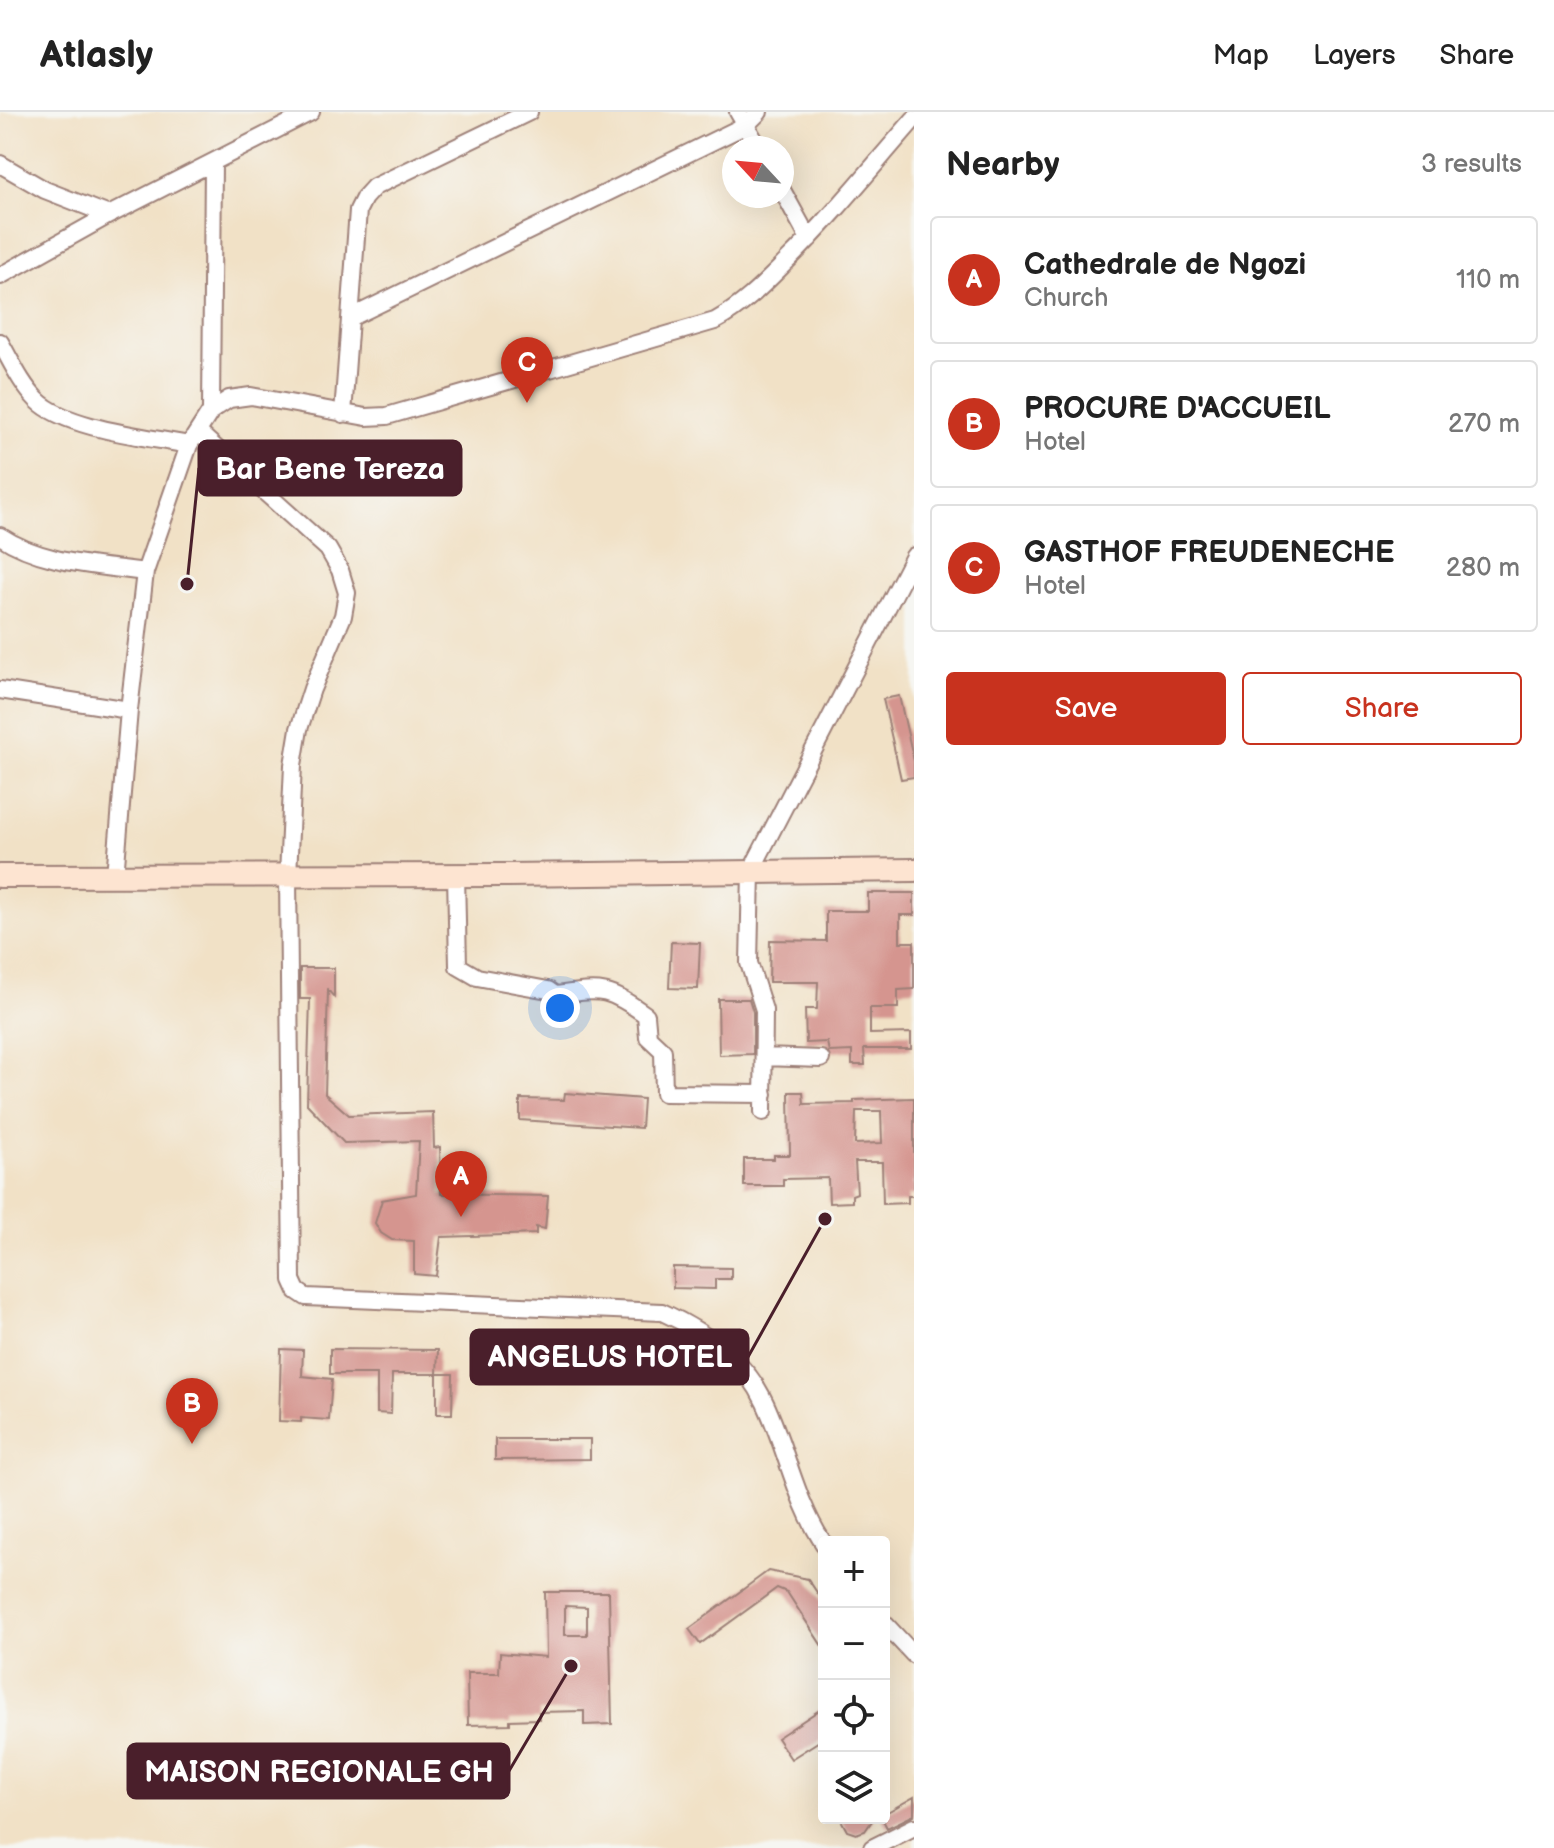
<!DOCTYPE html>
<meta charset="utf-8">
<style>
body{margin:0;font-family:"Balsamiq Sans",sans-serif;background:#f6f6f6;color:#222}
.controls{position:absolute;right:24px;bottom:24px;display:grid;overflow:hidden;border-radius:8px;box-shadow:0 8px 32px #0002}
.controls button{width:72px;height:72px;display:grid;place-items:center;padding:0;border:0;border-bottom:2px solid #e0e0e0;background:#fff;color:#222;font:40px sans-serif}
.compass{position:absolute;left:722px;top:24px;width:72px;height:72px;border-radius:50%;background:#fff;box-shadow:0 8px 32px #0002;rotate:296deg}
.you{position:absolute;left:560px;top:896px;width:28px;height:28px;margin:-20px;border:6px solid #fff;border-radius:50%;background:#1a73e8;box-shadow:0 0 0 12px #1a73e833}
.badge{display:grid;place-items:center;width:52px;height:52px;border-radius:50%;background:#c8321e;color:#fff;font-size:26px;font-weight:700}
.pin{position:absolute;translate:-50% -66px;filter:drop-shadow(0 2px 4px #0008)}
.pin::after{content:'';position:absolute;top:42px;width:28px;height:24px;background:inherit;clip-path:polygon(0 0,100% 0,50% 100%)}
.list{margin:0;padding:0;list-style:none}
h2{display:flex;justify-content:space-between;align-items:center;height:104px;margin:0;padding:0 32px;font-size:34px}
h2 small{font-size:26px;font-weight:400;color:#767676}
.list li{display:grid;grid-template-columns:52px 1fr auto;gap:24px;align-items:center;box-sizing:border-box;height:128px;margin:0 16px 16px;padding:0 16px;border:2px solid #e0e0e0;border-radius:8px}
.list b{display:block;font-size:30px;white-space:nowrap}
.list p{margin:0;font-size:26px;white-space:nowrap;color:#767676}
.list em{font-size:26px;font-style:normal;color:#767676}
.actions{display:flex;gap:16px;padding:24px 32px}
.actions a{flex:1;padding:18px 0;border:2px solid #c8321e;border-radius:8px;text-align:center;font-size:28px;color:#c8321e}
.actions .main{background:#c8321e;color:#fff}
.icon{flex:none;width:44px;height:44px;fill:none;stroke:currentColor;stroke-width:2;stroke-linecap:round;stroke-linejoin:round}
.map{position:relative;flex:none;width:914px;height:1736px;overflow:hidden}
header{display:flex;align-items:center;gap:48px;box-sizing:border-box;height:112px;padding:0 40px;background:#fff;border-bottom:2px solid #e0e0e0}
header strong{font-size:38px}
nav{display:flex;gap:44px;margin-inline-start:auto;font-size:28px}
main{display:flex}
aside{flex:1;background:#fff}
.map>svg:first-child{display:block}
.building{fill:#d5958f;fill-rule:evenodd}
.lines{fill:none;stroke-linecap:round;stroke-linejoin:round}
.street-casing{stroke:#9e8078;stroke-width:20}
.secondary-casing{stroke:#9e8078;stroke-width:26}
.street{stroke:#fff;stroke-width:16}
.secondary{stroke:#fde4d1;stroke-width:22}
.leader{fill:none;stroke:#4a1f2b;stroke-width:3}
.callout-dot{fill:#4a1f2b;stroke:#f6f6f2;stroke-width:3}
.callout{fill:#4a1f2b;stroke:#4a1f2b;stroke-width:3}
.callout-label{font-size:30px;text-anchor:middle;font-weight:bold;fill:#fff}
</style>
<header>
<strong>Atlasly</strong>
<nav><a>Map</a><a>Layers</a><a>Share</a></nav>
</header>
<main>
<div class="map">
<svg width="914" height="1736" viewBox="0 0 914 1736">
<rect width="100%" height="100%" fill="#f6f6f2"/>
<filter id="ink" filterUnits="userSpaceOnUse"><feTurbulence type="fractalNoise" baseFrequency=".0125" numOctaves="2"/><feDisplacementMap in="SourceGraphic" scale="16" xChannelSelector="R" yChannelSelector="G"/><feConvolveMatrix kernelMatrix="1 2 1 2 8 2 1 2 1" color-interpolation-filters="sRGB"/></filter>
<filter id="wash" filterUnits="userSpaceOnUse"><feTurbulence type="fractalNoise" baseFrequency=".006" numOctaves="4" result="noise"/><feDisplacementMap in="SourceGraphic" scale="32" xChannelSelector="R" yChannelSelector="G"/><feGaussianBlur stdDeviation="1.8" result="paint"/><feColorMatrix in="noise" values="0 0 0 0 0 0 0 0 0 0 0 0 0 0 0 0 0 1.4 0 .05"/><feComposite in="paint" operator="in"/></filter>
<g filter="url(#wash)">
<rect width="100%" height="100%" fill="#f1e1c6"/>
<g id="blocks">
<path class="building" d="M899 584 914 649V665L901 667 883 587Z
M868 781H914V803H900V830H914V877L898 878V896H870V922L911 921V937H864L865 953H852V939L829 940 827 930 806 931 805 897H817L818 870H769L770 828 826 829V799H868Z
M671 830 700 831 698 877 669 876Z
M300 856H334V885L328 878 325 982 349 1003 433 1000 434 1036 440 1035 441 1082 548 1084 545 1117 536 1115V1122L441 1125 436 1164 414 1162V1129L392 1128 381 1121 375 1111 382 1088 416 1082 419 1029 344 1031 307 992 310 887H300Z
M718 887H749L753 900V942L719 943Z
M789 980H803L804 992 854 991V988L914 986V1084H908V1091L883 1092 882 1050H855L857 1081 852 1083V1090L829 1091 828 1066 783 1067V1074H744V1047H774V1043H790ZM856 999H881L882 1031 855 1032Z
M565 981 643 987 641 1016 520 1008V987L564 988Z
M673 1155 731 1156V1167H715V1177L673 1176Z
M281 1237 303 1238 302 1264 332 1267 329 1308 301 1306V1310L279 1309Z
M330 1237 438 1238 437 1262H392L391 1302 377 1301V1262H330Z
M437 1262H453L452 1302H437Z
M495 1327H590V1347L495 1348Z
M768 1459 808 1467 824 1491V1537L787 1480 777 1476 700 1532 689 1517Z
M545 1480H609L612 1612 584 1613V1599L539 1600V1607L510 1608V1612L468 1613 467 1561H499L500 1541 546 1545ZM565 1494 587 1495V1523H565Z
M824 1595V1626L791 1647 777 1626Z
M914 1685V1703L887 1716 882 1706H884V1702Z
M840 1706H874L865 1719 856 1722 847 1719Z"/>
</g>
</g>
<g filter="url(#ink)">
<use href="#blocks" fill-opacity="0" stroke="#9e8078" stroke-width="2"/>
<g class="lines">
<g class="street-casing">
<path id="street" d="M738 0 759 36
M0 52 45 78 109 103
M782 78 809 127
M0 164 109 103 311 0
M352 205 746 13 759 0
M0 230C11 249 21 272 37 288 66 317 148 325 189 333
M211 299 213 50
M343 302 358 98 364 86 374 75 529 0
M198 320 328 437 340 458 347 481 343 504 312 577 299 617 293 653 288 764 292 1168 297 1179 306 1185 662 1200C704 1219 745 1247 765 1291 787 1338 795 1388 824 1432
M0 424C42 452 96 453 145 460
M0 578 129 598
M456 763 458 854 477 865 548 878 555 883C602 877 607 875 646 903L648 925 663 939 664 981 764 982
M115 764 129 598 145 460 189 333 211 299 229 287 251 284 366 305 387 304 715 209C743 194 764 172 786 150 832 105 872 55 914 7
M764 945 821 947
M763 1000 764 898 749 851 751 759 914 444
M884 1511 914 1543
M872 1736 914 1715"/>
</g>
<g class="secondary-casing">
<path id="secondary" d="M0 764 508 763 914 758"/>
</g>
<use href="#street" class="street"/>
<use href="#secondary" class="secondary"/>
</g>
</g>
<path class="leader" d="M187 472L199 356M825 1107L748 1245M571 1554L509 1659"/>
<g class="callout-dot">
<circle cx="187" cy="472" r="8"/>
<circle cx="825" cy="1107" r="8"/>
<circle cx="571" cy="1554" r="8"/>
</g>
<g class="callout">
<rect x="199" y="329" width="262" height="54" rx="8"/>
<rect x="471" y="1218" width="277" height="54" rx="8"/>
<rect x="128" y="1632" width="381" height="54" rx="8"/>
</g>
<g class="callout-label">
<text x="330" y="367">Bar Bene Tereza</text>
<text x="610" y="1255">ANGELUS HOTEL</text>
<text x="319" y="1670">MAISON REGIONALE GH</text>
</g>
</svg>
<div class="controls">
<button>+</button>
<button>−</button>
<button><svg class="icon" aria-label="locate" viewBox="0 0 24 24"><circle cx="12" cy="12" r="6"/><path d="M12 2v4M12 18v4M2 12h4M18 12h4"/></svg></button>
<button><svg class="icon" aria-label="layers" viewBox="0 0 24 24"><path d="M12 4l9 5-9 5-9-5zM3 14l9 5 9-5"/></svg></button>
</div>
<svg class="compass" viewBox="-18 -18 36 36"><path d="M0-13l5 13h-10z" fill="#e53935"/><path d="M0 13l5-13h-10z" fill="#767676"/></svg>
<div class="you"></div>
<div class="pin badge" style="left:461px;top:1105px">A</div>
<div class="pin badge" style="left:192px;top:1332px">B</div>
<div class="pin badge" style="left:527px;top:291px">C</div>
</div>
<aside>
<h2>Nearby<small>3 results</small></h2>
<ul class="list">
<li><span class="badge">A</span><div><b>Cathedrale de Ngozi</b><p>Church</p></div><em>110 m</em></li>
<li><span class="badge">B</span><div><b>PROCURE D'ACCUEIL</b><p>Hotel</p></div><em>270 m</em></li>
<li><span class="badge">C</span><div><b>GASTHOF FREUDENECHE</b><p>Hotel</p></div><em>280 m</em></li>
</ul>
<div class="actions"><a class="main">Save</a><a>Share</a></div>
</aside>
</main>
